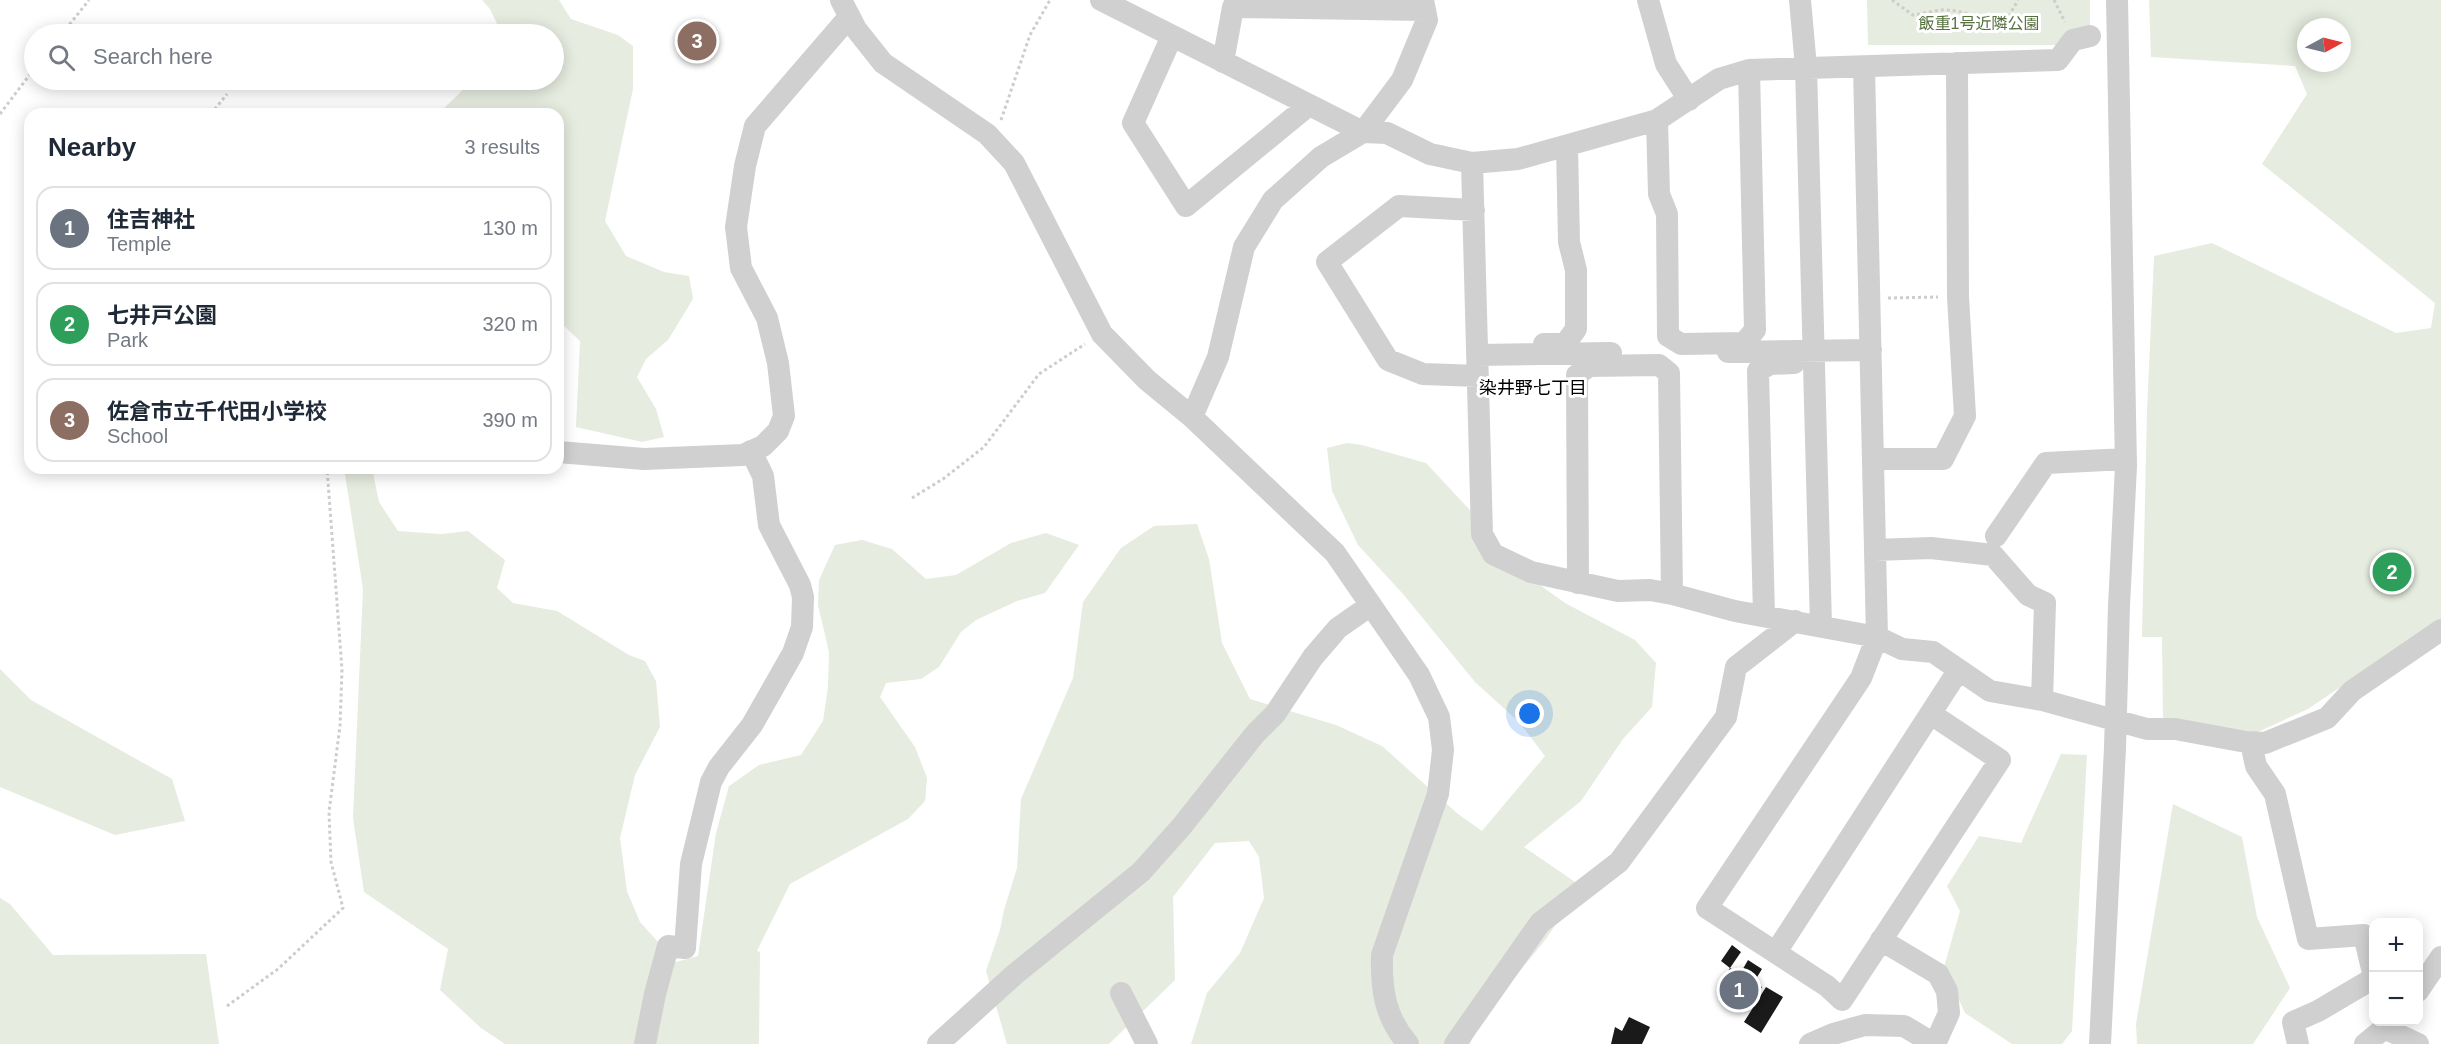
<!DOCTYPE html>
<meta charset="utf-8">
<style>
body{margin:0;font-family:Helvetica,"Noto Sans JP",sans-serif;background:#f2f2f3;color:#1f2937}
.controls{position:absolute;right:18px;bottom:18px;display:grid;overflow:hidden;border-radius:12px;box-shadow:0 3px 15px #0003}
.controls button{width:54px;height:54px;display:grid;place-items:center;padding:0;border:0;border-bottom:2px solid #e0e1e3;background:#fff;color:#1f2937;font:30px sans-serif}
.compass{position:absolute;left:2297px;top:18px;width:54px;height:54px;border-radius:50%;background:#fff;box-shadow:0 3px 15px #0003;rotate:83deg}
.you{position:absolute;left:1530px;top:714px;width:21px;height:21px;margin:-15px;border:4px solid #fff;border-radius:50%;background:#1a73e8;box-shadow:0 0 0 9px #1a73e833}
.badge{display:grid;place-items:center;width:39px;height:39px;border-radius:50%;background:#7c3aed;color:#fff;font-size:20px;font-weight:700}
.pin{position:absolute;translate:-50% -50%;border:3px solid #fff;box-shadow:0 2px 6px #0006}
.list{margin:0;padding:0;list-style:none}
h2{display:flex;justify-content:space-between;align-items:center;height:78px;margin:0;padding:0 24px;font-size:26px}
h2 small{font-size:20px;font-weight:400;color:#747a83}
.list li{display:grid;grid-template-columns:39px 1fr auto;gap:18px;align-items:center;box-sizing:border-box;height:84px;margin:0 12px 12px;padding:0 12px;border:2px solid #e0e1e3;border-radius:18px}
.list b{display:block;font-size:22px;white-space:nowrap}
.list p{margin:0;font-size:20px;white-space:nowrap;color:#747a83}
.list em{font-size:20px;font-style:normal;color:#747a83}
.icon{flex:none;width:33px;height:33px;fill:none;stroke:currentColor;stroke-width:2;stroke-linecap:round;stroke-linejoin:round}
.map{position:relative;flex:none;width:2441px;height:1044px;overflow:hidden}
.search{position:absolute;background:#fff;box-shadow:0 3px 15px #0003;left:24px;top:24px;width:540px;height:66px;display:flex;align-items:center;gap:15px;box-sizing:border-box;padding:0 21px;border-radius:33px;color:#747a83;font-size:22px}
.panel{position:absolute;background:#fff;box-shadow:0 3px 15px #0003;left:24px;top:108px;width:540px;height:366px;border-radius:18px}
.map>svg:first-child{display:block}
.green{fill:#e6ecdf;fill-rule:evenodd}
.building{fill:#1a1a1a}
.lines{fill:none;stroke-linecap:round;stroke-linejoin:round}
.path{stroke:#cdcdcd;stroke-width:3;stroke-dasharray:3 3;stroke-linecap:butt}
.minor{stroke:#d0d0d0;stroke-width:22}
.labels{text-anchor:middle;stroke-width:6;stroke-linejoin:round;paint-order:stroke}
.park-label{font-size:16px;fill:#56703f;stroke:#fff}
.neighbourhood-label{font-size:18px;fill:#000;stroke:#fff}
</style>
<div class="map">
<svg width="2441" height="1044" viewBox="0 0 2441 1044">
<rect width="100%" height="100%" fill="#fff"/>
<path class="green" d="M482 0H559L571 19 618 35 633 46V89L605 221 626 256 664 272 689 276 693 299 668 340 646 359 637 377 656 409 664 437 642 442 576 427 580 341 562 324 558 326V114H438L473 80H554V34H502L490 9Z
M1867 0H2090V27L2059 45H1868Z
M2149 0H2441V619L2308 709 2247 737 2163 719 2162 637H2142L2147 411 2154 256 2212 243 2396 333 2431 328 2435 303 2262 164 2307 94 2295 66 2151 57ZM2306 27H2342V63H2306Z
M1347 443 1362 445 1426 463 1483 524 1508 562 1565 603 1635 640 1656 663 1652 707 1623 739 1581 801 1524 847 1581 886 1546 939 1481 1019 1470 1044H1191L1207 993 1240 953 1264 898 1259 857 1249 841 1215 843 1173 897 1175 980 1109 1044H1007L986 971 1000 930 1004 910 1017 868 1021 799 1073 678 1083 602 1121 548 1154 526 1197 524 1209 559 1222 643 1250 699 1336 725 1382 746 1458 814 1482 831 1545 756 1519 722 1475 682 1403 594 1358 545 1332 491 1327 448Z
M344 468H372L379 502 398 531 441 534 468 531 505 560 497 588 513 603 557 611 629 655 645 661 656 681 660 727 635 775 620 838 627 891 640 922 676 962 698 956 716 833 729 786 759 765 801 755 823 721 828 687 829 652 818 605 819 580 835 545 862 540 892 549 926 579 956 575 1011 543 1046 533 1079 545 1045 593 1017 601 976 620 961 632 939 667 921 679 886 683 880 697 915 747 927 778 925 801 908 819 790 884 757 951 760 952 759 1044H505L481 1028 440 990 448 949 364 892 353 818 363 589Z
M0 669 31 700 172 779 185 821 115 835 0 787Z
M2061 754 2087 755 2072 1031 2062 1044H2012L1965 1013 1944 967 1960 911 1947 886 1979 836 2021 843Z
M2173 804 2242 837 2257 917 2290 988 2253 1044H2137L2136 1024Z
M0 898 10 904 53 955 206 954 219 1044H0Z"/>
<path class="building" d="M1732 945 1741 952 1730 968 1721 961Z
M1748 960 1762 969 1754 982 1762 987 1747 1011 1738 1005 1736 1010 1720 1000 1724 993 1717 989 1730 968 1740 974Z
M1766 987 1783 997 1761 1033 1744 1022Z
M1629 1017 1650 1027 1642 1044H1611L1615 1027 1622 1031Z"/>
<g class="lines">
<path class="path" d="M1892 0 1913 15C1922 14 1932 11 1941 10 1964 9 1984 22 2006 21L2018 0
M2054 0 2065 22
M62 34 89 0
M0 114 34 69
M211 114 227 94
M1001 120 1030 35 1050 0
M1888 298 1938 297
M912 498 943 479 984 447 1039 374 1085 344
M227 1006 278 969 343 908 331 862 329 812 340 726 342 670 327 468"/>
<path class="minor" d="M841 0 856 29 883 63 987 134 1014 163 1102 334 1147 380 1192 417 1335 553 1419 675 1439 717 1443 750 1438 794 1382 955C1381 990 1385 1017 1408 1044
M1101 0 1363 132 1402 80 1427 20 1423 0
M1648 0 1666 64 1689 100
M1800 0 1806 67 1821 626
M1172 36 1133 123 1186 206 1309 105
M1223 62 1233 7 1425 10
M1864 67 1877 637 1861 678 1707 908 1827 986 1842 1000 2000 760 1931 714
M1657 120 1659 194 1667 214 1668 336 1681 344 1744 343 1755 330 1749 70
M1472 163 1482 534 1493 554 1531 572 1618 591 1650 590 1672 594 1735 611 1877 637 1902 649 1933 652 1990 691 2042 700 2147 729H2175L2246 742 2265 743 2327 718 2352 691 2441 630
M1474 210 1399 206 1327 262 1388 360 1423 374 1478 376
M1544 344H1565L1576 329V270L1569 242 1567 146
M1728 352 1871 350
M1477 355 1611 353
M1192 417 1218 357 1244 247 1273 200 1321 157 1363 132 1387 133 1430 154 1472 163 1518 159 1657 120 1719 79 1749 70 2058 60 2073 40 2090 36
M558 452 644 459 743 455 763 446 778 431 784 416 778 363 767 318 741 268 736 227 745 166 755 126 849 17
M1873 459H1943L1965 416 1958 297 1957 63
M1996 536 2046 463 2126 459
M1875 550 1931 548 1993 555 2028 595 2045 603 2042 700
M1578 583 1577 375 1589 366 1659 365 1669 373 1672 594
M1764 616 1758 371 1770 364 1794 363
M2251 743 2256 766 2275 794 2308 939 2364 935 2374 977
M1881 940 1938 974 1947 991 1949 1013 1935 1044
M1776 952 1958 671
M2418 991 2441 957
M1121 993 1147 1044
M2384 1028 2418 1044
M645 1044 655 994 668 946 685 948 691 864 711 782 719 767 752 725 793 653 802 627 803 597 800 585 769 525 763 476 751 451
M938 1044 1014 975 1141 872 1182 826 1255 734 1275 714 1313 657 1338 628 1371 605
M1455 1044 1540 923 1619 862 1726 717 1736 667 1795 621
M1810 1044 1833 1034 1865 1025 1904 1026 1934 1044
M2100 1044 2115 748 2119 606 2126 466 2117 0
M2298 1044 2293 1022 2318 1011 2374 978
M2365 1044 2392 1022"/>
</g>
<g class="labels">
<g class="park-label">
<text x="1979" y="29">飯重1号近隣公園</text>
</g>
<g class="neighbourhood-label">
<text x="1533" y="394">染井野七丁目</text>
</g>
</g>
</svg>
<div class="controls">
<button>+</button>
<button>−</button>
</div>
<svg class="compass" viewBox="-18 -18 36 36"><path d="M0-13l5 13h-10z" fill="#e53935"/><path d="M0 13l5-13h-10z" fill="#747a83"/></svg>
<div class="you"></div>
<div class="pin badge" style="left:1739px;top:990px;background:#6b7280">1</div>
<div class="pin badge" style="left:2392px;top:572px;background:#2e9e5b">2</div>
<div class="pin badge" style="left:697px;top:41px;background:#8d6e63">3</div>
<div class="search"><svg class="icon" aria-label="search" viewBox="0 0 24 24"><circle cx="10" cy="10" r="6"/><path d="M15 15l6 6"/></svg>Search here</div>
<section class="panel">
<h2>Nearby<small>3 results</small></h2>
<ul class="list">
<li><span class="badge" style="background:#6b7280">1</span><div><b>住吉神社</b><p>Temple</p></div><em>130 m</em></li>
<li><span class="badge" style="background:#2e9e5b">2</span><div><b>七井戸公園</b><p>Park</p></div><em>320 m</em></li>
<li><span class="badge" style="background:#8d6e63">3</span><div><b>佐倉市立千代田小学校</b><p>School</p></div><em>390 m</em></li>
</ul>
</section>
</div>
